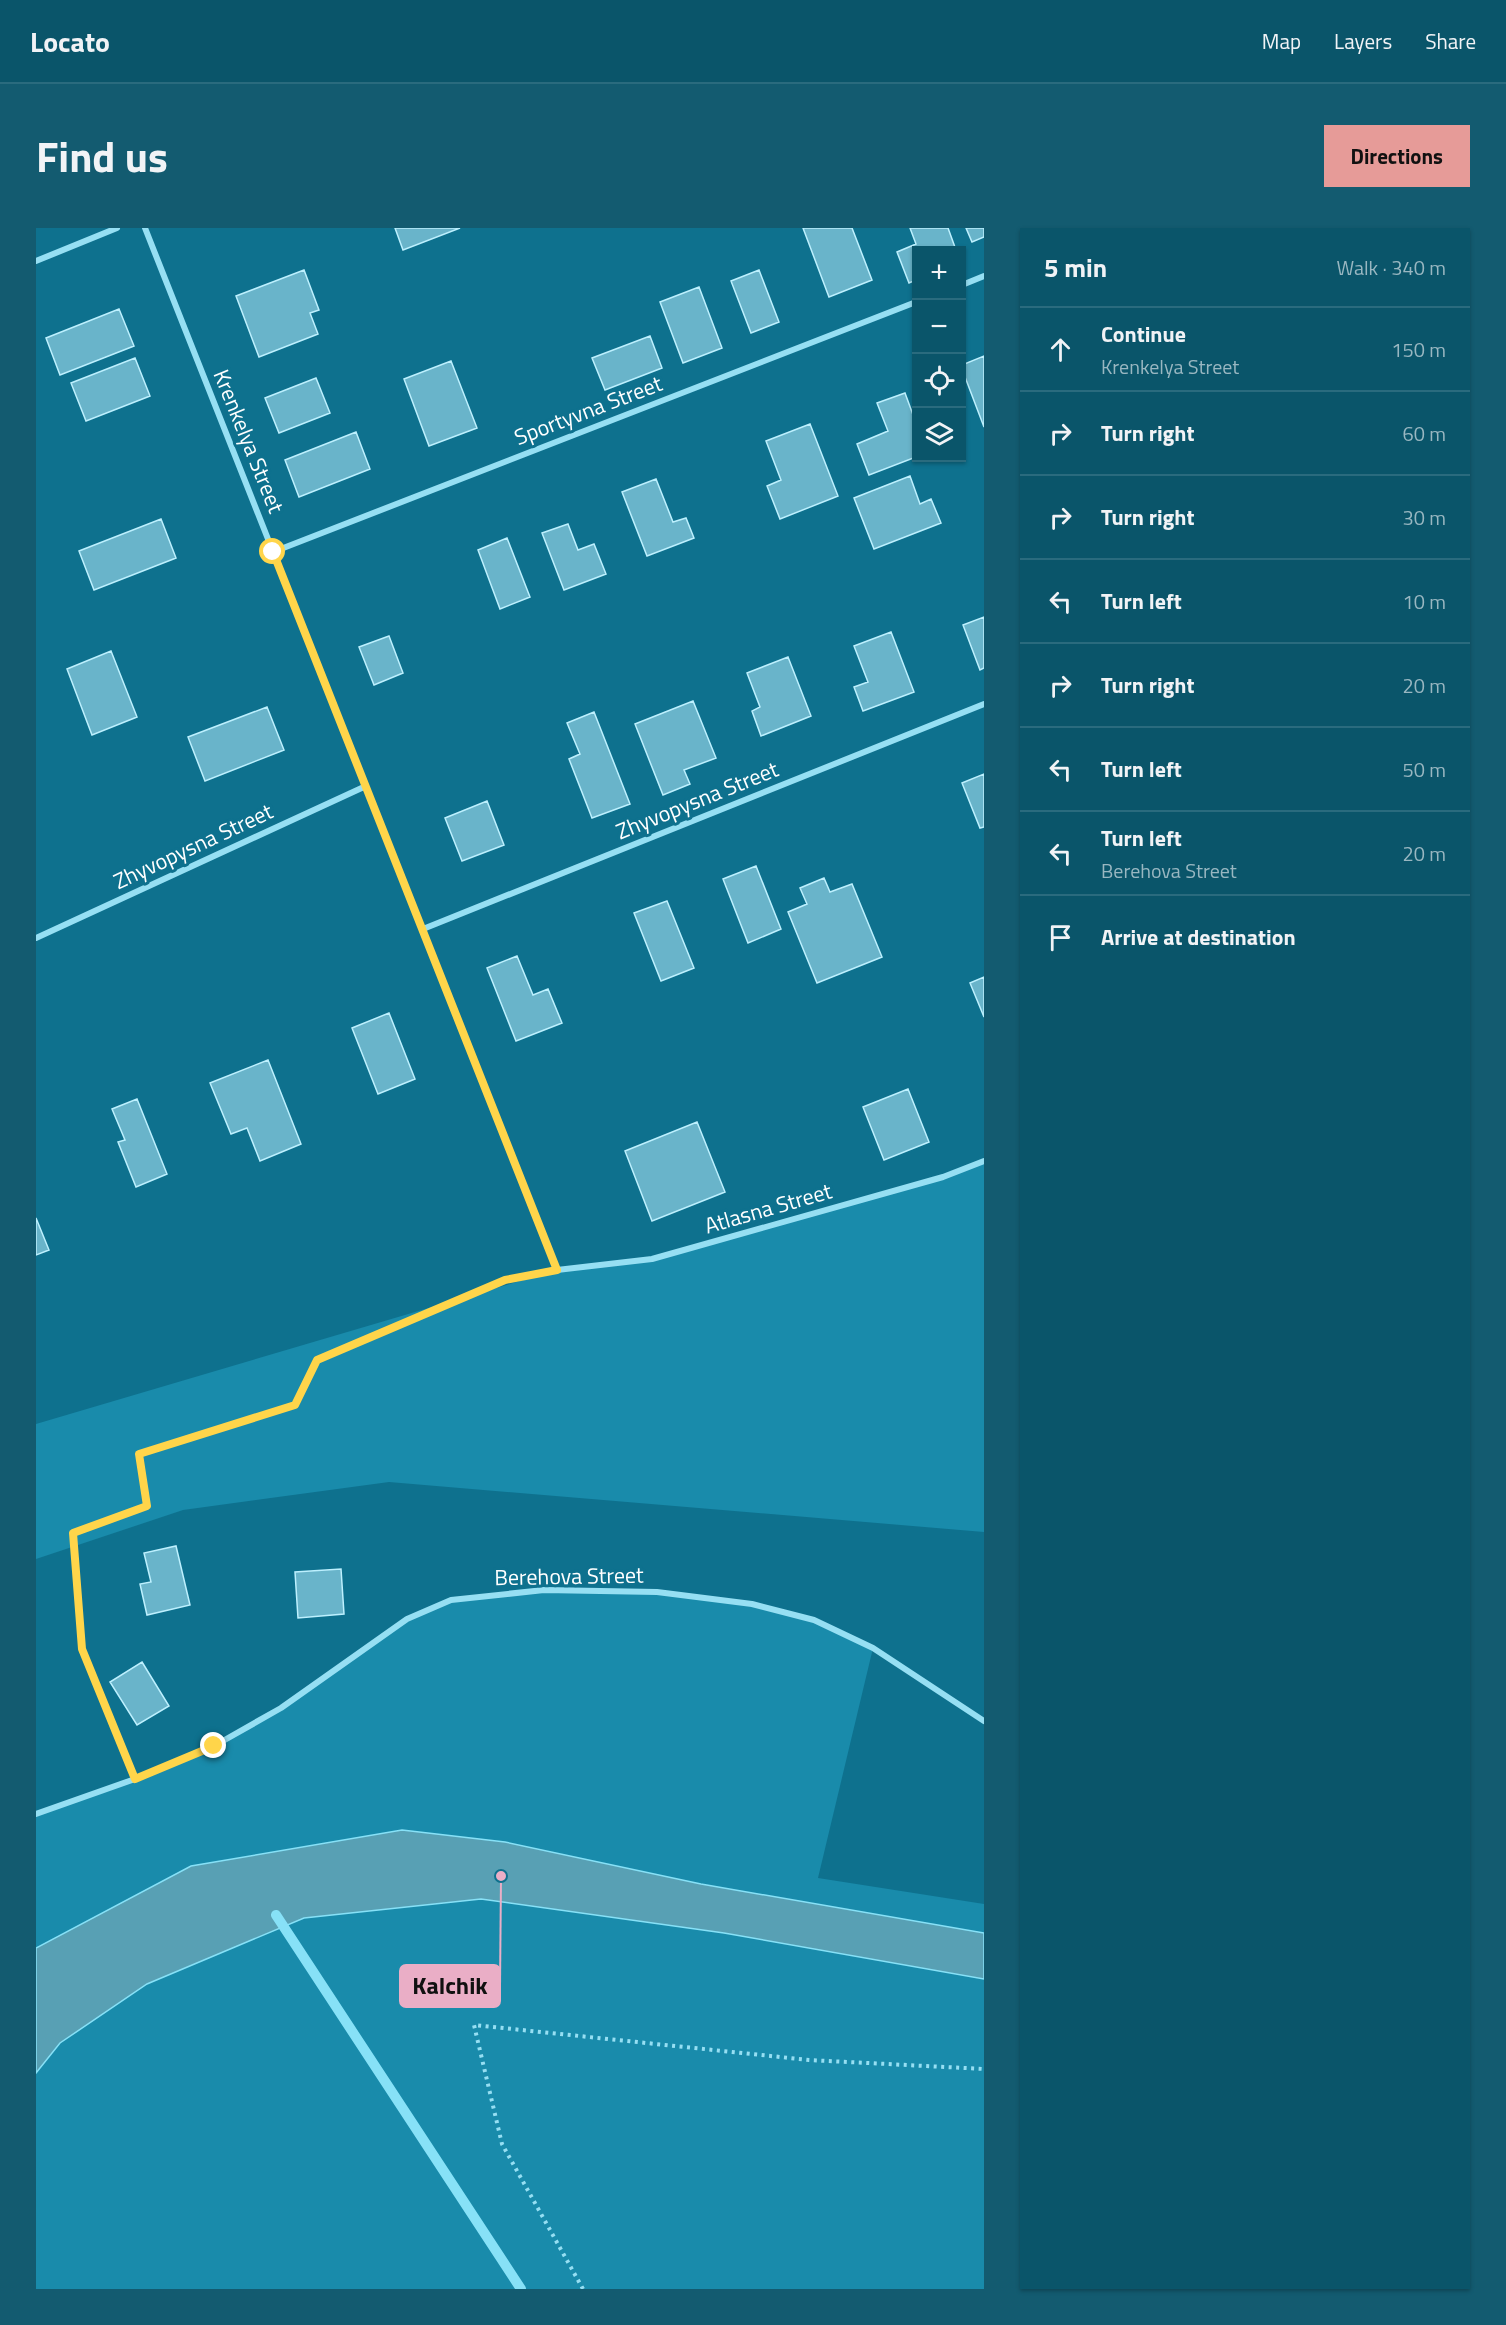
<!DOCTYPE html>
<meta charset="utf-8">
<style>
body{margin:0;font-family:"Titillium Web",sans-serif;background:#135b70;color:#f1f3f6}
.controls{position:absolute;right:18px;top:18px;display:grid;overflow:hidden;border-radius:0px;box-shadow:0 2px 4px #0004}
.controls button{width:54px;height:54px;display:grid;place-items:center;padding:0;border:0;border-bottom:2px solid #2a6b7e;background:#0a556a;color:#f1f3f6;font:30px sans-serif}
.stop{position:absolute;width:18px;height:18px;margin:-14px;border:4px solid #ffd54a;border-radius:50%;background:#fff}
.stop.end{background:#ffd54a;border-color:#fff;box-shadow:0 2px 6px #0008}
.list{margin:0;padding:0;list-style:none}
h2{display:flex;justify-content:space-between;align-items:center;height:78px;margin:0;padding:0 24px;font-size:26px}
h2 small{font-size:20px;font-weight:400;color:#99b7c1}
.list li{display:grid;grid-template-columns:39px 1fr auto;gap:18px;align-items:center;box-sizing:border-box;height:84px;padding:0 24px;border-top:2px solid #2a6b7e}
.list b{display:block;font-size:22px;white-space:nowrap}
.list p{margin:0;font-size:20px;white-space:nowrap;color:#99b7c1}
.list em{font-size:20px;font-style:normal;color:#99b7c1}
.icon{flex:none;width:33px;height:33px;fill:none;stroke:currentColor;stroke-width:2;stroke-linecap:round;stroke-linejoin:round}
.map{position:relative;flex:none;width:948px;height:2061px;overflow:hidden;border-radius:0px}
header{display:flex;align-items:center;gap:36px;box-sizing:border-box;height:84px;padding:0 30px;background:#0a556a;border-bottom:2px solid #2a6b7e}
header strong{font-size:28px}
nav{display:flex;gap:33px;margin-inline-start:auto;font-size:21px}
.intro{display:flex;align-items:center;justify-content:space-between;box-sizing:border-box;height:144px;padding:0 36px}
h1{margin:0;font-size:42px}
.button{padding:15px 27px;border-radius:0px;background:#e69b98;color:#111;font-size:21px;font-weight:700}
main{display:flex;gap:36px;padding:0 36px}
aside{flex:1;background:#0a556a;border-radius:0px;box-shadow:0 2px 4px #0004}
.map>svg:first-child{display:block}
.green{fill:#198bab}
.water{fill:#58a0b4;stroke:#87e1f7;stroke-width:1.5}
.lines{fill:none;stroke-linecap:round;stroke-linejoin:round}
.stream{stroke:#87e1f7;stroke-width:10}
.building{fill:#69b4ca;stroke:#bdf0fe;stroke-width:1.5}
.path{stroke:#96dff3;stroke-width:4;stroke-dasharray:3 4.5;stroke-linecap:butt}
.lane{stroke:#96dff3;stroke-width:4.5}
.street{stroke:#96dff3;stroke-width:6}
.route{stroke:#ffd54a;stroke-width:8}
.labels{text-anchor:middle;stroke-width:6;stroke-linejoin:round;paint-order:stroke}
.street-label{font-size:22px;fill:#fff;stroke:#0e718e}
.leader{fill:none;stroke:#eaaec6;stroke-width:2}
.callout-dot{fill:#eaaec6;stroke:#0e718e;stroke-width:2}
.callout{fill:#eaaec6;stroke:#eaaec6;stroke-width:2}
.callout-label{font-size:24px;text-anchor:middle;font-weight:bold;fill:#111}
</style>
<header>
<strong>Locato</strong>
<nav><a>Map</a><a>Layers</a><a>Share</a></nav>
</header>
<div class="intro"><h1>Find us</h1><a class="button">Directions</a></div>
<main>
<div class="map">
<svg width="948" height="2061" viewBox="0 0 948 2061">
<rect width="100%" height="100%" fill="#0e718e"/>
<path class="green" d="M948 933V1304L353 1254 147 1282 0 1331V1196L521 1042 616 1031 907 949Z
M508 1362C590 1364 702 1362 779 1393 799 1401 818 1411 837 1420L782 1650 948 1676V1705L665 1656 469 1614 366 1602 155 1638 0 1720V1586L178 1518 245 1480 371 1391 415 1372Z
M445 1671 688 1705 948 1751V2061H0V1845L24 1815 111 1756 268 1690Z"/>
<path class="water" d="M366 1602 469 1614 665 1656 948 1705V1751L688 1705 445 1671 268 1690 111 1756 24 1815 0 1845V1720L155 1638Z"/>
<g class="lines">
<path class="stream" d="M240 1687 485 2061"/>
</g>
<path class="building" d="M359 0H424L367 22Z
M767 0H816L836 52 793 69Z
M874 0H912L920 22H880V52L873 55 861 24 880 16Z
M930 0H948V9L936 14Z
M268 42 283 82 274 85 282 106 223 129 200 68Z
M723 42 743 94 715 105 695 53Z
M663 59 686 120 647 135 624 74Z
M83 81 98 118 24 147 10 110Z
M614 108 626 140 569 162 556 130Z
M948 128V199L926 141V137Z
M99 130 114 168 50 193 35 155Z
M415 133 441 200 393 218 368 151Z
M280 150 294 185 243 205 229 170Z
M869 165 880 195V229L833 247 821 216 852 203 841 175Z
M774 196 802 268 744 291 731 258 745 252 730 213Z
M320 204 334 241 263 269 249 232Z
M874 248 884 276 895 271 905 295 838 321 818 270Z
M620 251 637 294 650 290 658 310 611 328 586 264Z
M125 291 140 330 58 362 43 323Z
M532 296 542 322 558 316 570 346 528 362 506 305Z
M471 310 494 369 464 381 442 322Z
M948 389V440L944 442 927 397Z
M855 404 878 464 827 483 818 459 832 454 818 418Z
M353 408 367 445 338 457 323 419Z
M75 423 101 489 56 507 31 441Z
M752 429 775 488 725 508 716 483 724 479 711 445Z
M657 473 680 530 648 542 654 556 627 567 599 496Z
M231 479 248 522 169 553 152 509Z
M558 484 594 576 556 590 533 531 544 526 531 495Z
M948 546V599L944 600 926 555Z
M451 573 468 617 426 633 409 590Z
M720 638 745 701 712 715 687 651Z
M788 650 794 664 816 656 846 729 781 755 752 684 771 676 764 660Z
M631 673 658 740 625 753 598 685Z
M481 728 497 767 512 761 526 795 480 813 451 740Z
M948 749V789L934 755Z
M353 785 379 851 342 866 316 800Z
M232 832 265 916 224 933 211 900 195 906 174 855Z
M872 861 893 914 848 932 827 879Z
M101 871 131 946 100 959 82 914 89 912 76 881Z
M661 894 689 964 616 993 589 923Z
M0 990 13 1022 0 1027Z
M140 1318 154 1377 111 1387 104 1356 115 1354 108 1325Z
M305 1341 308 1386 262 1390 259 1344Z
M106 1434 133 1478 101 1497 74 1454Z"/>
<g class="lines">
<path class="path" d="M45 1403 37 1305 111 1278 103 1226 259 1177 273 1149
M547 2061 466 1916 438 1797 773 1832 948 1841"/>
<path class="lane" d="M281 1132 469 1052 521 1042
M46 1421 99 1551"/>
<path class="street" d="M109 0 521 1042 616 1031 907 949 948 933
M0 33 81 0
M926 57 948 48
M237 324 880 74
M387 701 948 476
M0 710 330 558
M0 1586 99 1551 178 1518 245 1480 371 1391 415 1372 508 1362 621 1364 716 1376 778 1392 837 1420 948 1493"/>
</g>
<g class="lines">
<path class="route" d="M178 1518 99 1551 46 1421 37 1305 111 1278 103 1226 259 1177 281 1132 469 1052 521 1042 237 324"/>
</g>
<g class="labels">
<g class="street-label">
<text transform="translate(552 182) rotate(-21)" y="8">Sportyvna Street</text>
<text transform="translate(213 213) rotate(68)" y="8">Krenkelya Street</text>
<text transform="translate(661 572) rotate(-22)" y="8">Zhyvopysna Street</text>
<text transform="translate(157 618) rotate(-25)" y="8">Zhyvopysna Street</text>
<text transform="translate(732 980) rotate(-16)" y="8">Atlasna Street</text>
<text transform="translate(533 1348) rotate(-1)" y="8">Berehova Street</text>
</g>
</g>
<path class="leader" d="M465 1648L464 1758"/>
<circle class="callout-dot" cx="465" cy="1648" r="6"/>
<rect class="callout" x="364" y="1737" width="100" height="42" rx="6"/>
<g class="callout-label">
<text x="414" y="1766">Kalchik</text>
</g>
</svg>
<div class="controls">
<button>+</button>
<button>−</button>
<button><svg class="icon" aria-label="locate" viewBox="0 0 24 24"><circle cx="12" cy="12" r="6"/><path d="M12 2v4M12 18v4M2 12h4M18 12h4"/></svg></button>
<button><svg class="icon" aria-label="layers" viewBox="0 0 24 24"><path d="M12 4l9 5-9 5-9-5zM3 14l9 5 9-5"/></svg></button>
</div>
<div class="stop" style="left:237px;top:324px"></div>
<div class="stop end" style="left:178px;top:1518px"></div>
</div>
<aside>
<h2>5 min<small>Walk · 340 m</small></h2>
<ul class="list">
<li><svg class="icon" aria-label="ahead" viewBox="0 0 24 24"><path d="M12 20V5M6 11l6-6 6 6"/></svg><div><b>Continue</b><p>Krenkelya Street</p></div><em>150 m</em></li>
<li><svg class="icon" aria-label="right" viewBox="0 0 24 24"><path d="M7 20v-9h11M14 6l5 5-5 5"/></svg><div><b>Turn right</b></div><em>60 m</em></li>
<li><svg class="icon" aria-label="right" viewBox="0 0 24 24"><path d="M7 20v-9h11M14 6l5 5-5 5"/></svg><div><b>Turn right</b></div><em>30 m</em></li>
<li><svg class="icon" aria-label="left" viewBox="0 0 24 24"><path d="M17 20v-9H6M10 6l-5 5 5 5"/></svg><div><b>Turn left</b></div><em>10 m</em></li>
<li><svg class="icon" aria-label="right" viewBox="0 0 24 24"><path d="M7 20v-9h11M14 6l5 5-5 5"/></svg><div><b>Turn right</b></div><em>20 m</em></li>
<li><svg class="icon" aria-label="left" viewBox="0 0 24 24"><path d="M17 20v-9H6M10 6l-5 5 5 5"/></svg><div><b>Turn left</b></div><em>50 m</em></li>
<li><svg class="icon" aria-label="left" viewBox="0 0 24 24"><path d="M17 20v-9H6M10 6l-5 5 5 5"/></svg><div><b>Turn left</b><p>Berehova Street</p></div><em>20 m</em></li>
<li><svg class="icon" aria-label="arrive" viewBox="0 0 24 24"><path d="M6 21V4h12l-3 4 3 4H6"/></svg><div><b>Arrive at destination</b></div></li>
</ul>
</aside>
</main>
